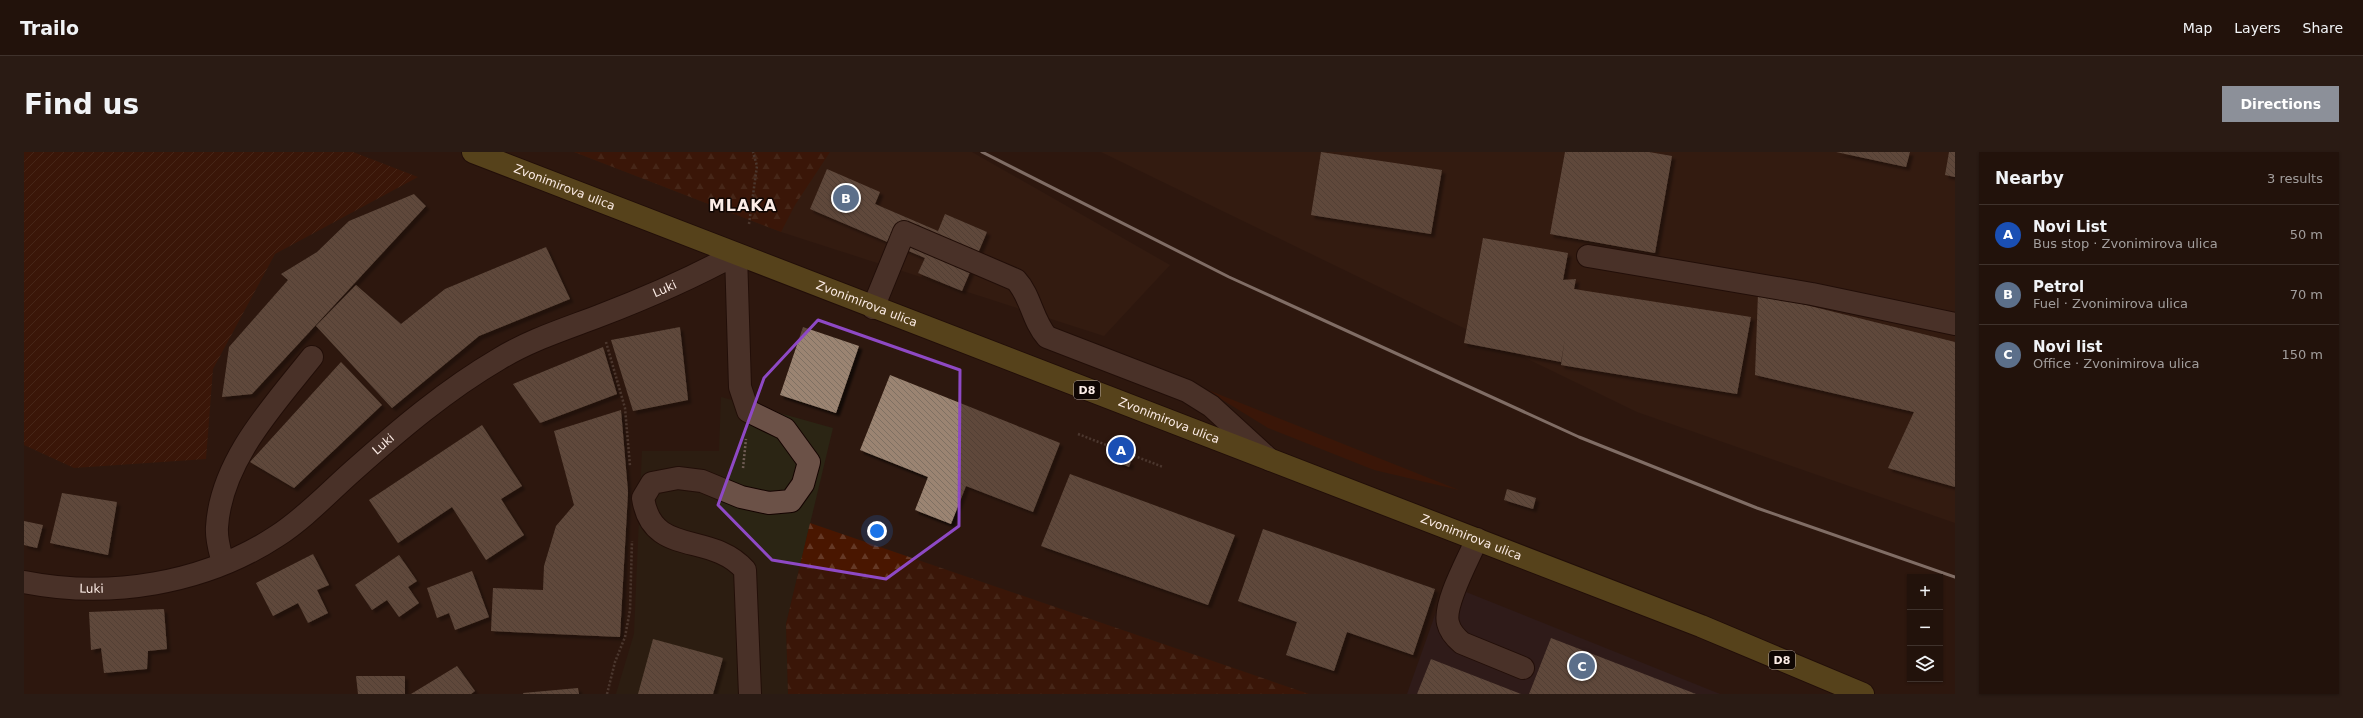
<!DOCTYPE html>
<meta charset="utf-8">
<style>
body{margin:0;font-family:"DejaVu Sans",sans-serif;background:#2a1b14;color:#f1f3f6}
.controls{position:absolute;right:12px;bottom:12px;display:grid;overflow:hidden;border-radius:0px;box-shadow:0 1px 3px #0004}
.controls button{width:36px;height:36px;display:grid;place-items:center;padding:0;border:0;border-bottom:1px solid #3f322c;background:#22120b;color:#f1f3f6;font:20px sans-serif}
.you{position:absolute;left:853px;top:379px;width:14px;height:14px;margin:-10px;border:3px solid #fff;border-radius:50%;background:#1a73e8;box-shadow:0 0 0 6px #1a73e833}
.badge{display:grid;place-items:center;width:26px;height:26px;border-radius:50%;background:#8c9099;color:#fff;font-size:13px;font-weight:700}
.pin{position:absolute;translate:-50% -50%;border:2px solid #fff;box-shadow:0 1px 4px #0006}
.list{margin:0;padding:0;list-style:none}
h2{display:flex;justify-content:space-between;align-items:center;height:52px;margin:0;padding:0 16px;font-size:17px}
h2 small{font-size:13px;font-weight:400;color:#a29e9d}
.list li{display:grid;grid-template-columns:26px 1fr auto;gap:12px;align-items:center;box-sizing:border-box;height:60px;padding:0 16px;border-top:1px solid #3f322c}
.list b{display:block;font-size:15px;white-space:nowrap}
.list p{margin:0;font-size:13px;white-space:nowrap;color:#a29e9d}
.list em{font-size:13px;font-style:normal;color:#a29e9d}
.icon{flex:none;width:22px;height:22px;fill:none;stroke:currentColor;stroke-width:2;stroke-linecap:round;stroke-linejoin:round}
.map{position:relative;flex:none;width:1931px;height:542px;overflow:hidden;border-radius:0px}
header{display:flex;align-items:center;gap:24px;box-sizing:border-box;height:56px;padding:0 20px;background:#22120b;border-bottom:1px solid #3f322c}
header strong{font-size:19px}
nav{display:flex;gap:22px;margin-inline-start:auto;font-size:14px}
.intro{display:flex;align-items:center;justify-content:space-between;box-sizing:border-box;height:96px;padding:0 24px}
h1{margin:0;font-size:28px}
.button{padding:10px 18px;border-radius:0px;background:#8c9099;color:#fff;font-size:14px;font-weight:700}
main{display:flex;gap:24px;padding:0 24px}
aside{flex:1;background:#22120b;border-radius:0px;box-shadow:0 1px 3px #0004}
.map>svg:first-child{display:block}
.commercial{fill:#311f27}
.built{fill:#3a1f13}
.education{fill:#2b2514}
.grass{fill:#491600}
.forest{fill:url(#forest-firs)}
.garden{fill:url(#garden-furrows)}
.building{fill:url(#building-back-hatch);filter:url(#shadow)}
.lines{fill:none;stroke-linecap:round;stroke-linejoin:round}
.minor-casing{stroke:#140300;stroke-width:24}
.major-casing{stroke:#140300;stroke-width:24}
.path{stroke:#705d55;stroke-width:2.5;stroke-dasharray:2 2;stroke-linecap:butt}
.minor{stroke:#6b5147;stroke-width:22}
.major{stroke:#88762c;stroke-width:22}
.rail{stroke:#e5d5ce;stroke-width:3}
.marked{fill:none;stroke:#8e49c5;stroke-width:3;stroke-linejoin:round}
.labels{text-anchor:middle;stroke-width:3;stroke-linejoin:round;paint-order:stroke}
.shield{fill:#0f0603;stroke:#b5a7a2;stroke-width:1}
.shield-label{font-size:11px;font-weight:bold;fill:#fcece6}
.street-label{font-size:12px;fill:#fcece6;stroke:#0f0603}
.district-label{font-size:16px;font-weight:bold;letter-spacing:1px;fill:#fcece6;stroke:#0f0603}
</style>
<header>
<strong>Trailo</strong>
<nav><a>Map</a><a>Layers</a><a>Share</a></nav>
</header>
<div class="intro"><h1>Find us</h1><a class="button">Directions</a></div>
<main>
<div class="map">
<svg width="1931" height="542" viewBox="0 0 1931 542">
<defs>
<pattern id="forest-firs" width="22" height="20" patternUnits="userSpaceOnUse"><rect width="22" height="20" fill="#491600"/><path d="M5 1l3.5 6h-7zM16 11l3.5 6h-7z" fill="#643825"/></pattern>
<pattern id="garden-furrows" width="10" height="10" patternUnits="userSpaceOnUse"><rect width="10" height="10" fill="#491600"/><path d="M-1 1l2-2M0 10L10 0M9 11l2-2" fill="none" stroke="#643825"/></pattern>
<pattern id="building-back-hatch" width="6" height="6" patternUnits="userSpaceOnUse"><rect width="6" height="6" fill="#9b8472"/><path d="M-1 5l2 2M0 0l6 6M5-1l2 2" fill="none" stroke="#7f6f62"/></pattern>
<filter id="shadow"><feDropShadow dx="3.5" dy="3.5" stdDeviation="1" flood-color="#0009"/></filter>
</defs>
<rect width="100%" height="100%" fill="#2d180f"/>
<path class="commercial" d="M1422 432 1696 542H1383Z"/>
<path class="built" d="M550 0H948L1146 113 1080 184 757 80Z
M1077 0H1931V371L1613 260Z"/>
<path class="education" d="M697 245 809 276 762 472 764 542H592L610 482 618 299H695Z"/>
<path class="grass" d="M1179 236 1435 338 1350 318 1244 276Z"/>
<path class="forest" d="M550 0H806L771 53 757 80Z
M786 371 1285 542H764L762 472Z"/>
<path class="garden" d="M0 0H329L394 25 251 102 189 217 182 307 50 316 0 293Z"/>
<path class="building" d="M1297 0 1418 18 1407 82 1287 63Z
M1541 0H1625L1648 4 1631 101 1526 82Z
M1812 0H1886L1882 15Z
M1925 0H1931V25L1921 23Z
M803 17 856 40 851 52 914 79 921 62 963 80 938 139 894 121 901 106 786 57Z
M390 42 402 54 228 242 198 245 205 195 264 128 257 122 293 100 325 69Z
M1459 86 1544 101 1539 128 1552 127 1550 137 1727 165 1713 242 1537 213 1541 186 1537 210 1440 191Z
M522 95 546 147 455 184 368 256 292 174 332 133 377 172 421 137Z
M1734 141 1931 190V335L1864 316 1890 260 1731 223Z
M656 175 664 248 609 259 587 188Z
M779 175 835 194 812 261 756 243Z
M579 195 593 242 516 271 489 232Z
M317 210 358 253 270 336 226 310Z
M866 223 1036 291 1009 360 942 334 927 372 891 358 904 325 836 298Z
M597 258 604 340 596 485 467 479 469 436 519 438 520 414 532 374 550 353 530 279Z
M458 273 498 334 477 347 500 383 462 408 428 355 374 391 345 348Z
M1094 304 1107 310 1105 315 1091 309Z
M1046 322 1211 383 1184 453 1017 394Z
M1483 337 1512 346 1509 357 1480 348Z
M38 341 93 350 84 403 26 391Z
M0 369 19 373 13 396 0 393Z
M1239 377 1411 437 1389 503 1323 480 1310 519 1262 503 1273 470 1214 449Z
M289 402 305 433 293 438 304 461 284 471 274 451 249 464 232 431Z
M375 403 393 429 384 435 395 451 375 465 363 448 348 458 331 433Z
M448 419 465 465 431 478 425 461 413 466 403 436Z
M140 457 143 497 124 499 123 517 80 521 77 496 67 498 65 460Z
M1527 486 1672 542H1505Z
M629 487 699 506 689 542H614Z
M1407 507 1497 542H1393Z
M433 514 451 539 447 542H387Z
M332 524H381V542H334Z
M554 536 555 542H499V541Z"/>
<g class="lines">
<g class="minor-casing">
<g id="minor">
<path d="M1564 104 1788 142 1931 172"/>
<path d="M849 156 880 80 992 128C1007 144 1008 168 1023 185L1163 239 1187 254 1246 308"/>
<path d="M1453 387C1445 406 1419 452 1424 471 1426 480 1432 486 1438 491L1499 516"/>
<path d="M199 411C196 399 192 388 193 375 197 309 249 254 288 205"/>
<path id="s1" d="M0 430C85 447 180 432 253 384 281 366 305 340 330 318 375 278 422 238 475 207 506 188 541 177 575 164 622 146 668 126 712 102L716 235 724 259 761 277 785 310 779 332 767 349 745 351 717 345 678 329 654 326 628 331 619 346C628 406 687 379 721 418L726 542"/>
</g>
</g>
<g class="major-casing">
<g id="major">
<path id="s2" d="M449 0 1677 474 1839 542"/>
</g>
</g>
<path class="path" d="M725 72 733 14 729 0
M582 190 601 256 606 314
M1054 282 1139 315
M719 316 722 287
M583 542 591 510 601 485 606 458 608 389"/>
<use href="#minor" class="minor"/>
<use href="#major" class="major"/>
<path class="rail" d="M958 0 1205 125 1555 285 1733 356 1931 425"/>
</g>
<path d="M0 0H1931V542H0ZM794 168 936 218 935 374 862 427 748 408 694 353 740 226Z" fill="#2d180f" fill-opacity=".55" fill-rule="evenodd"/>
<path class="marked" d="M794 168 936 218 935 374 862 427 748 408 694 353 740 226Z"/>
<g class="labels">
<g class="shield">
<rect x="1050" y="229" width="26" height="18" rx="3"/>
<rect x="1745" y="499" width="26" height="18" rx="3"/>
</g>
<g class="shield-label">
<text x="1063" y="242">D8</text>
<text x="1758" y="512">D8</text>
</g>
<g class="street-label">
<text dy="4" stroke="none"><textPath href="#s2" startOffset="98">Zvonimirova ulica</textPath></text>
<text dy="4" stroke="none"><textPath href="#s1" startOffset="728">Luki</textPath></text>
<text dy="4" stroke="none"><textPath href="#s2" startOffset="422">Zvonimirova ulica</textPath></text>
<text dy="4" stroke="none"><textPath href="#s2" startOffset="746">Zvonimirova ulica</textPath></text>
<text dy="4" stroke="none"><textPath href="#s1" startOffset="404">Luki</textPath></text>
<text dy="4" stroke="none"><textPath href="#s2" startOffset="1070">Zvonimirova ulica</textPath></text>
<text dy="4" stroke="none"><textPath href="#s1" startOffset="68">Luki</textPath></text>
</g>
<g class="district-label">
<text x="719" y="59">MLAKA</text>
</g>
</g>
</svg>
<div class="controls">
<button>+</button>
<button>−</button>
<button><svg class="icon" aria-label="layers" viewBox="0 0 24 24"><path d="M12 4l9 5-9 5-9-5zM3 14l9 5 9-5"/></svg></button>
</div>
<div class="you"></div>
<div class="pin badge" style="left:1097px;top:298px;background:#1a4fb4">A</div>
<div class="pin badge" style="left:822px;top:46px;background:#5c6f8a">B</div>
<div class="pin badge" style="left:1558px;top:514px;background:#5c6f8a">C</div>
</div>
<aside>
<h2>Nearby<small>3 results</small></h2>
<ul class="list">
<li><span class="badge" style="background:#1a4fb4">A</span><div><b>Novi List</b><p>Bus stop · Zvonimirova ulica</p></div><em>50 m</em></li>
<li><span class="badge" style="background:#5c6f8a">B</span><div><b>Petrol</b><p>Fuel · Zvonimirova ulica</p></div><em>70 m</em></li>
<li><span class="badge" style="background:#5c6f8a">C</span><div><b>Novi list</b><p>Office · Zvonimirova ulica</p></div><em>150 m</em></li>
</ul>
</aside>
</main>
